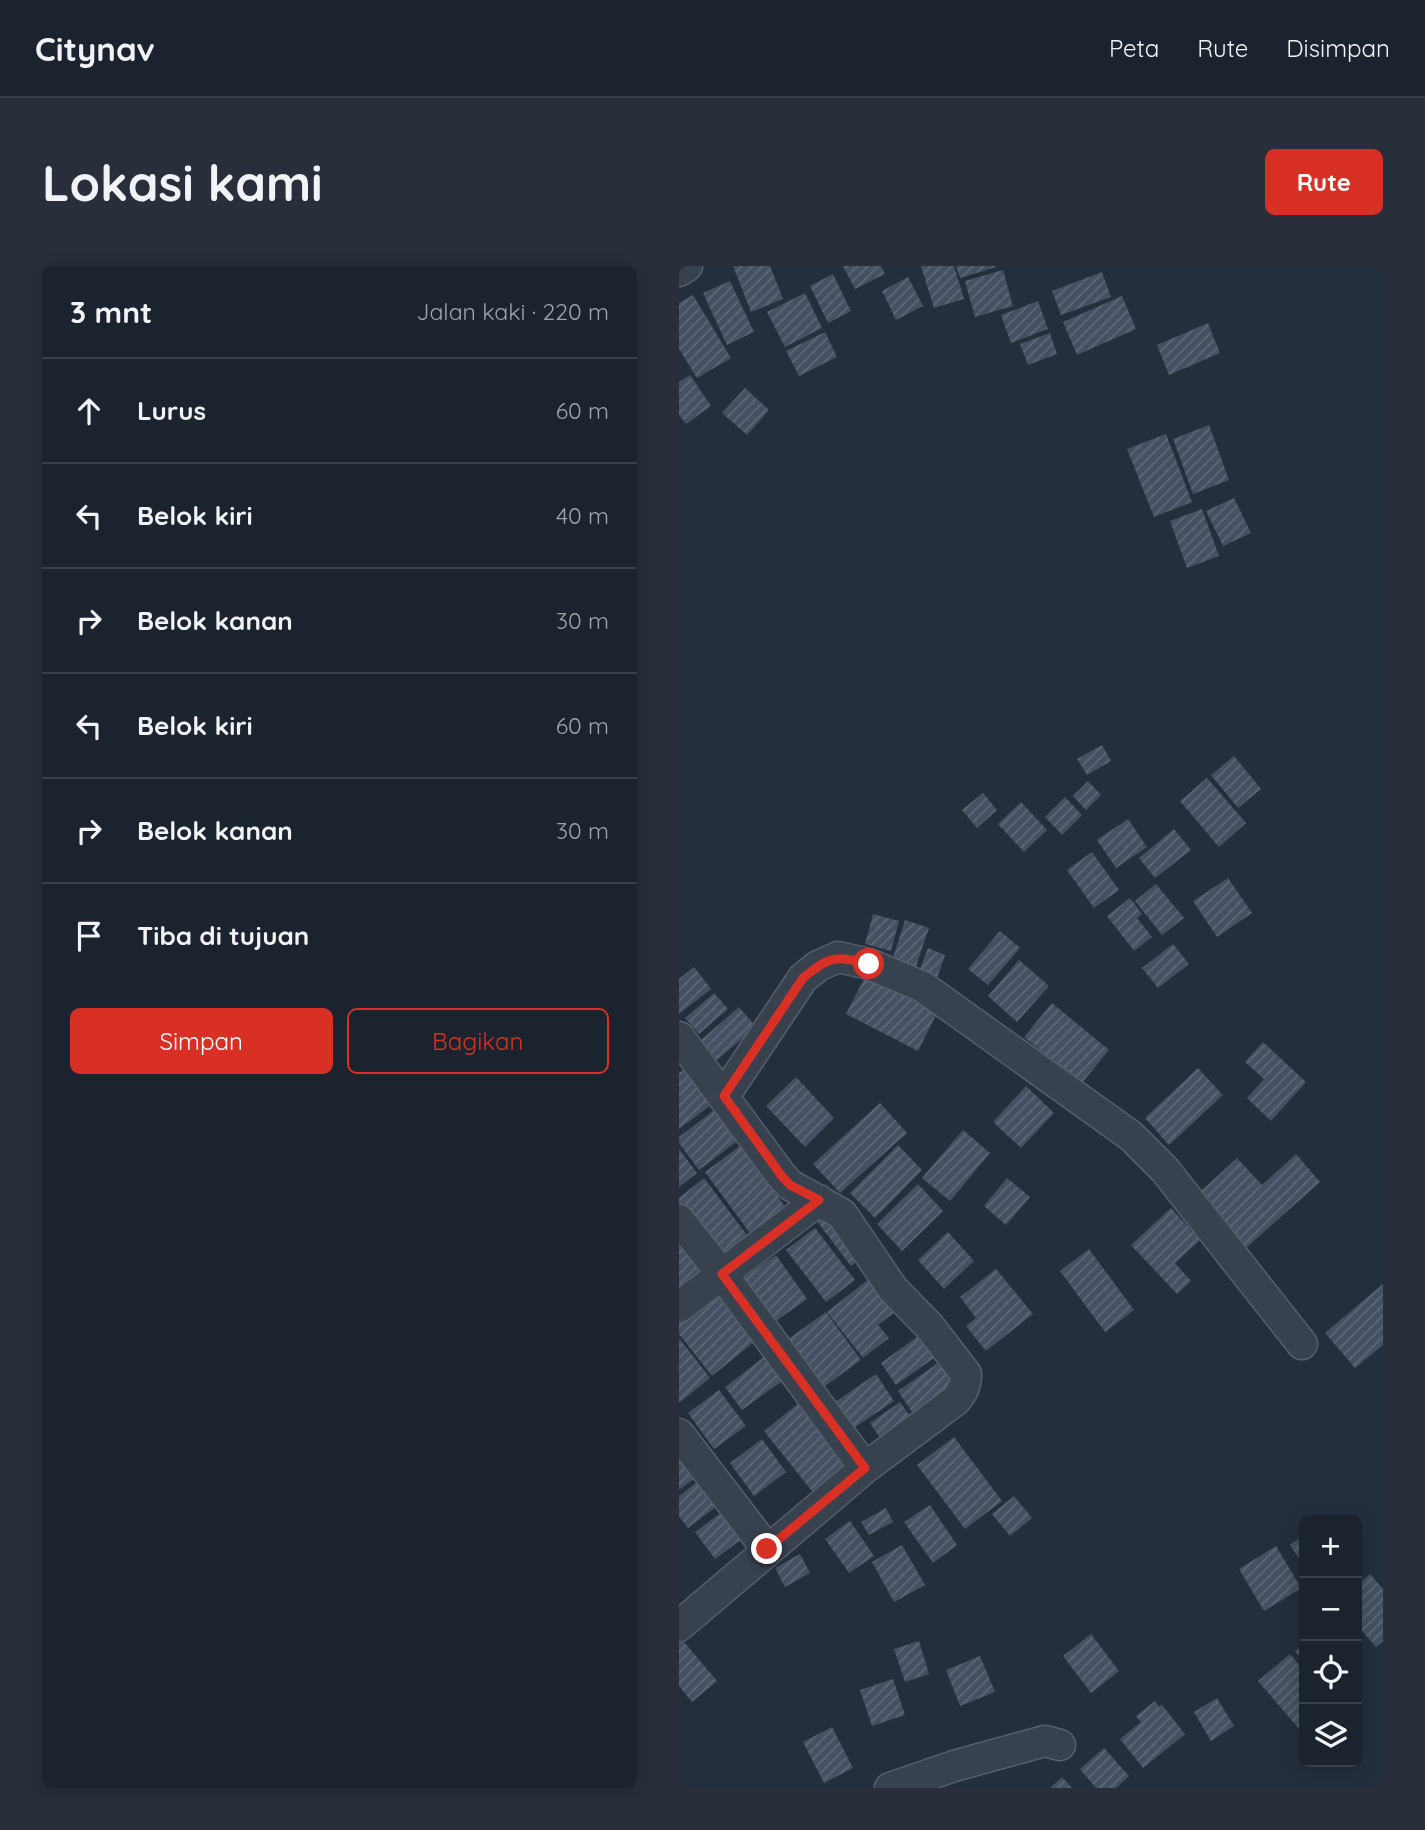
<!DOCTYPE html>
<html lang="id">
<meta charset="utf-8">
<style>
body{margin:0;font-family:Quicksand,sans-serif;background:#282f3a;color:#f1f3f6}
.controls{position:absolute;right:21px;bottom:21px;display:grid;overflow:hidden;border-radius:10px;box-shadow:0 4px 18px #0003}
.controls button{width:63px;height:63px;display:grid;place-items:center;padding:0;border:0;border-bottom:2px solid #39404a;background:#1b232e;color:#f1f3f6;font:35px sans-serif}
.stop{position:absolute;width:21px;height:21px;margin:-16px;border:5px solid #d93025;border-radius:50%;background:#fff}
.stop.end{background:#d93025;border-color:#fff;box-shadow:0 2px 7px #0008}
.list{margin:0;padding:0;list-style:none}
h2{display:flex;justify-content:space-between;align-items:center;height:91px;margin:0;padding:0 28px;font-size:30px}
h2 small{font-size:23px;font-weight:400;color:#a0a4aa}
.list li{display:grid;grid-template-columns:46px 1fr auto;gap:21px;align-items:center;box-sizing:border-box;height:105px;padding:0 28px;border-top:2px solid #39404a}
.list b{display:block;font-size:26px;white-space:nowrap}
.list em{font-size:23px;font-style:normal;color:#a0a4aa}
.actions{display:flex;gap:14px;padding:21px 28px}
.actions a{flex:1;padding:16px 0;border:2px solid #d93025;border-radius:10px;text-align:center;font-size:24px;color:#d93025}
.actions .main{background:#d93025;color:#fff}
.icon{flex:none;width:38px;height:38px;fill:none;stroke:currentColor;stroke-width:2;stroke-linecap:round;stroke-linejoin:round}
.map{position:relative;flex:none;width:704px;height:1522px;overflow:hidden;border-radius:10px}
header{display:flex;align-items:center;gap:42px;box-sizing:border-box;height:98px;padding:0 35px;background:#1b232e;border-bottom:2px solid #39404a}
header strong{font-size:33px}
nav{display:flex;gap:38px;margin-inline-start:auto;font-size:24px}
.intro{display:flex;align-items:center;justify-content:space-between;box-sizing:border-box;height:168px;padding:0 42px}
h1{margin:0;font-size:49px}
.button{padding:18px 32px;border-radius:10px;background:#d93025;color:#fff;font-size:24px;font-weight:700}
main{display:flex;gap:42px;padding:0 42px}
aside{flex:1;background:#1b232e;border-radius:10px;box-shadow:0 4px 18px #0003}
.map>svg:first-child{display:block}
.building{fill:url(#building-hatch)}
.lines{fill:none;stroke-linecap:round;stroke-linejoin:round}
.minor-casing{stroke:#565f6c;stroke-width:33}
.minor{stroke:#38414e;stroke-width:30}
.route{stroke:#d93025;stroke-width:9}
</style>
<header>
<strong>Citynav</strong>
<nav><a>Peta</a><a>Rute</a><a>Disimpan</a></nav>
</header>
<div class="intro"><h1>Lokasi kami</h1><a class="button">Rute</a></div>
<main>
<aside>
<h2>3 mnt<small>Jalan kaki · 220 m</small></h2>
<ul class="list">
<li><svg class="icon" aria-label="ahead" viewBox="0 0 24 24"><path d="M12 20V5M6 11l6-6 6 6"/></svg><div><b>Lurus</b></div><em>60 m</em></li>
<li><svg class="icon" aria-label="left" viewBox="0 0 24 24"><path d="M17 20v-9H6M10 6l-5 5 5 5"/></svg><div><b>Belok kiri</b></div><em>40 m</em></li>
<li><svg class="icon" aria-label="right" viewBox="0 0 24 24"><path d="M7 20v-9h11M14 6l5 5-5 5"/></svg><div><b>Belok kanan</b></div><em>30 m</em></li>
<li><svg class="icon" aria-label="left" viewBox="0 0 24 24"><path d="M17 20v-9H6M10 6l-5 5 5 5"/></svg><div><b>Belok kiri</b></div><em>60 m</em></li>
<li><svg class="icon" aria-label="right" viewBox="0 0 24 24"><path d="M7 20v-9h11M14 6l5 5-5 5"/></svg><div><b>Belok kanan</b></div><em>30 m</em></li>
<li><svg class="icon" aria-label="arrive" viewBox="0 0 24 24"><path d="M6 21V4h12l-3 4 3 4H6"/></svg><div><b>Tiba di tujuan</b></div></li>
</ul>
<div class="actions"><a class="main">Simpan</a><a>Bagikan</a></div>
</aside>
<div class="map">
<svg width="704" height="1522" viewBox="0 0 704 1522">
<defs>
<pattern id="building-hatch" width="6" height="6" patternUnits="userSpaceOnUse" patternTransform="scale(1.75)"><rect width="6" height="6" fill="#455162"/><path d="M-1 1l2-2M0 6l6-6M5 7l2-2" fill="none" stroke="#5d6877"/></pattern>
</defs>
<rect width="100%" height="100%" fill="#242f3e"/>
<path class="building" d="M54 0H91L104 33 72 46Z
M164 0H202L206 8 176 23Z
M242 0H275L285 33 255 42Z
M277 0H317V1L281 12Z
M324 4 334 40 296 51 286 15Z
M423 6 432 31 382 49 373 25Z
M154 8 172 45 149 57 131 20Z
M229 11 244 40 217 54 203 25Z
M51 15 75 66 48 79 24 27Z
M126 27 143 62 106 81 88 46Z
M14 29 52 92 18 112 0 83V37Z
M443 30 457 63 398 89 384 56Z
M359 35 369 63 332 77 322 49Z
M529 57 541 87 490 109 478 79Z
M146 66 158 91 120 110 107 85Z
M371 67 378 88 349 99 341 78Z
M11 109 32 140 7 158 0 149V116Z
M66 122 90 144 68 169 43 147Z
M530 159 550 214 514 228 494 173Z
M487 168 513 236 475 251 448 183Z
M555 232 572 267 544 280 527 245Z
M523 243 540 290 508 302 491 255Z
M423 479 432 495 408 509 398 493Z
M555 490 582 523 559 542 532 509Z
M528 512 567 557 540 581 501 535Z
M409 515 422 529 407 544 394 530Z
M304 527 318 544 298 562 283 544Z
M386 531 403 549 383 569 366 551Z
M342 536 368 564 345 586 319 558Z
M449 553 468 581 437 602 418 574Z
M495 563 512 584 476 612 460 592Z
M413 586 440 624 415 642 388 604Z
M549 612 573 647 538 671 514 635Z
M477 618 505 652 483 669 456 635Z
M451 632 463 648 458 652 473 671 455 685 428 650Z
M194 648 220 655 212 685 186 678Z
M226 654 250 662 235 706 212 698Z
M321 665 341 682 309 719 289 703Z
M494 678 510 698 479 722 463 702Z
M249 682 266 689 257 715 239 708Z
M340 694 370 720 338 756 309 730Z
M15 701 32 723 0 748V713Z
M188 707 260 743 239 785 167 748Z
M35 727 49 743 20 768 6 752Z
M373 737 430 784 402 818 345 771Z
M60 741 77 761 38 794 22 774Z
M584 776 627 816 592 855 568 832 585 813 566 796Z
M519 802 544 829 490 879 466 852Z
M6 803 32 839 0 863V807Z
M117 811 155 852 126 881 87 840Z
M347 820 375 847 342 882 314 856Z
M201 837 228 867 161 927 134 898Z
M38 842 61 873 20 904 0 877V871Z
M284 864 311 887 271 935 243 912Z
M219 879 243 904 196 952 171 927Z
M61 880 114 951 79 978 26 906Z
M0 883 18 907 0 921Z
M617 888 641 916 567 982 519 928 558 892 583 919Z
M25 912 77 981 49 1003 0 938V932Z
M328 912 351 931 327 959 305 940Z
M239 918 264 945 223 985 198 958Z
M492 942 521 974 496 997 512 1015 498 1028 452 979Z
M151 944 187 989 172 1000 137 954Z
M136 962 176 1014 147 1036 107 984Z
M269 966 295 995 265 1023 239 994Z
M0 979 23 1009 0 1027Z
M410 983 455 1044 426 1066 381 1005Z
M97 989 128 1033 91 1059 61 1015Z
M317 1003 354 1048 307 1085 287 1060 297 1052 281 1031Z
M190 1013 216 1046 199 1059 210 1072 184 1092 148 1046Z
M704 1018V1079L676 1102 646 1067Z
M37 1027 76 1075 33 1110 0 1068V1056Z
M147 1046 182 1094 142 1123 108 1074Z
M239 1070 255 1092 217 1119 202 1097Z
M0 1072 31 1112 0 1137Z
M85 1091 103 1115 63 1144 46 1121Z
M262 1095 280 1122 237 1152 219 1125Z
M197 1108 215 1135 173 1163 156 1136Z
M40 1124 67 1160 35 1183 9 1147Z
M121 1136 172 1201 136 1229 85 1165Z
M221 1136 235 1156 205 1178 191 1157Z
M275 1171 323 1235 286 1263 238 1199Z
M83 1173 107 1206 75 1230 51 1197Z
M0 1184 19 1210 0 1224Z
M23 1212 42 1237 9 1262 0 1250V1230Z
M335 1230 353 1252 331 1270 313 1248Z
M251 1239 278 1279 254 1297 225 1256Z
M207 1242 214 1256 190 1269 182 1256Z
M47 1243 67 1270 36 1293 16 1266Z
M171 1255 195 1290 170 1307 146 1273Z
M625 1269V1300L611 1279Z
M223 1279 246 1319 215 1336 193 1296Z
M597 1280 622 1322 585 1345 560 1303Z
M121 1288 131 1307 106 1321 96 1302Z
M691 1308 704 1323V1375L697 1381 678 1359V1320Z
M412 1368 440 1405 412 1427 384 1390Z
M0 1370 38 1415 13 1436 0 1420Z
M240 1375 250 1408 226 1416 215 1383Z
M625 1378V1396L616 1385Z
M611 1388 625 1405V1460L621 1464 579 1415Z
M301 1390 316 1426 281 1440 267 1404Z
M214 1413 226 1449 193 1460 181 1424Z
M538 1432 555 1460 532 1475 515 1446Z
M476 1435 480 1441 483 1439 506 1468 464 1502 441 1473 462 1456 457 1450Z
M153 1461 174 1502 145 1517 124 1476Z
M425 1482 450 1510 437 1522H417L401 1503Z
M383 1511 393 1522H371Z"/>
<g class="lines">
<g class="minor-casing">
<path id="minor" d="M0 5 8 0
M0 771 102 909 111 919 163 948 214 1023 251 1061 287 1108C287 1119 284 1125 277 1134L186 1202 0 1360
M45 830 124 712 139 700 159 691 190 698 244 721 452 870 486 904 623 1078
M0 954 43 1008 186 1202
M0 1041 140 934
M0 1168 88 1283
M211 1522 275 1500 366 1475 381 1479"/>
</g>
<use href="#minor" class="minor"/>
</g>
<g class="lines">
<path class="route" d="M88 1283 186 1202 43 1008 140 934 111 919 102 909 45 830 124 712C152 689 156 690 190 698"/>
</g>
</svg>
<div class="controls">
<button>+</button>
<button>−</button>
<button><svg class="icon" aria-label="locate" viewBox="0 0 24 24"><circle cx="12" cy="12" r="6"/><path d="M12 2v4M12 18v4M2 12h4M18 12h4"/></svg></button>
<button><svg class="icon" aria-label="layers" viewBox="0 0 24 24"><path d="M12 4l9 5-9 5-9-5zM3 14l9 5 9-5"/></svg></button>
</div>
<div class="stop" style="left:190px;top:698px"></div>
<div class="stop end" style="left:88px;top:1283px"></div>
</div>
</main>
